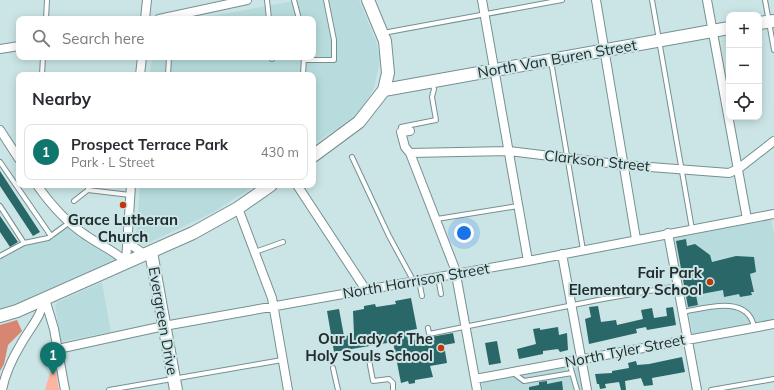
<!DOCTYPE html>
<meta charset="utf-8">
<style>
body{margin:0;font-family:Mulish,sans-serif;background:#f7f7f7;color:#2b2b33}
.controls{position:absolute;right:12px;top:12px;display:grid;overflow:hidden;border-radius:8px;box-shadow:0 2px 10px #0003}
.controls button{width:36px;height:36px;display:grid;place-items:center;padding:0;border:0;border-bottom:1px solid #e1e1e2;background:#fff;color:#2b2b33;font:20px sans-serif}
.you{position:absolute;left:464px;top:233px;width:14px;height:14px;margin:-10px;border:3px solid #fff;border-radius:50%;background:#1a73e8;box-shadow:0 0 0 6px #1a73e833}
.badge{display:grid;place-items:center;width:26px;height:26px;border-radius:50%;background:#0f766e;color:#fff;font-size:13px;font-weight:700}
.pin{position:absolute;translate:-50% -33px;filter:drop-shadow(0 1px 2px #0008)}
.pin::after{content:'';position:absolute;top:21px;width:14px;height:12px;background:inherit;clip-path:polygon(0 0,100% 0,50% 100%)}
.list{margin:0;padding:0;list-style:none}
h2{display:flex;justify-content:space-between;align-items:center;height:52px;margin:0;padding:0 16px;font-size:17px}
h2 small{font-size:13px;font-weight:400;color:#7c7c81}
.list li{display:grid;grid-template-columns:26px 1fr auto;gap:12px;align-items:center;box-sizing:border-box;height:56px;margin:0 8px 8px;padding:0 8px;border:1px solid #e1e1e2;border-radius:8px}
.list b{display:block;font-size:15px;white-space:nowrap}
.list p{margin:0;font-size:13px;white-space:nowrap;color:#7c7c81}
.list em{font-size:13px;font-style:normal;color:#7c7c81}
.icon{flex:none;width:22px;height:22px;fill:none;stroke:currentColor;stroke-width:2;stroke-linecap:round;stroke-linejoin:round}
.map{position:relative;flex:none;width:774px;height:390px;overflow:hidden}
.search{position:absolute;background:#fff;box-shadow:0 2px 10px #0003;left:16px;top:16px;width:300px;height:44px;display:flex;align-items:center;gap:10px;box-sizing:border-box;padding:0 14px;border-radius:8px;color:#7c7c81;font-size:15px}
.panel{position:absolute;background:#fff;box-shadow:0 2px 10px #0003;left:16px;top:72px;width:300px;height:116px;border-radius:8px}
.map>svg:first-child{display:block}
.built{fill:#b8dcdd}
.green{fill:#fdb5a1}
.forest{fill:#d68671}
.building{fill:#2a6769}
.lines{fill:none;stroke-linecap:round;stroke-linejoin:round}
.lane-casing{stroke:#778f90;stroke-width:6}
.street-casing{stroke:#778f90;stroke-width:10}
.secondary-casing{stroke:#778f90;stroke-width:14}
.lane{stroke:#fff;stroke-width:4}
.street{stroke:#fff;stroke-width:8}
.secondary{stroke:#fff;stroke-width:12}
.poi-dot{fill:#c0380b;stroke:#cbe5e6;stroke-width:1.5}
.labels{text-anchor:middle;stroke-width:4;stroke-linejoin:round;paint-order:stroke}
.street-label{font-size:15px;fill:#232d2d;stroke:#cbe5e6}
.poi-label{font-size:15px;font-weight:bold;fill:#232d2d;stroke:#cbe5e6;text-anchor:end}
</style>
<div class="map">
<svg width="774" height="390" viewBox="0 0 774 390">
<rect width="100%" height="100%" fill="#cbe5e6"/>
<path class="built" d="M300 0H359L376 41 380 60 374 88 360 112 337 129 313 144V75H150L152 57H313V19H194Z
M140 185H256L212 213 144 245 138 242 136 238Z
M771 219 774 234V320L693 335 674 237Z
M64 224 83 239 115 258V261L0 311V258L12 250 38 240Z
M102 282 111 332 61 342 55 305 58 302Z
M579 364 584 390H483L482 383Z"/>
<path class="green" d="M54 359 59 390H45Z"/>
<path class="forest" d="M17 320 22 331 8 345 4 364 0 371V325Z"/>
<path class="building" d="M0 171 40 232 33 236 0 186Z
M0 216 18 242 10 247 0 232Z
M686 239 687 246 695 244 710 255 712 262 736 256 754 257 756 272 750 274 754 292H751L752 295 740 297 739 294 724 297 723 290 696 295 698 305 688 307 676 241Z
M411 298 417 329 406 331 408 341 453 333 455 343 444 345 447 363 430 366 433 377 415 380V383L409 384 408 381 401 383 393 342 334 352 327 311 339 309 344 336 354 335 353 311 364 309V306L375 304 376 307 396 304 395 301Z
M598 306 601 322 616 320 617 325 643 319 641 310 652 308 654 318 667 316 666 308 673 307 676 325 647 330 646 327 636 329 637 333 589 344 585 319 591 317 589 307Z
M558 327 559 335 567 333 568 350 560 352 558 349 543 351V354L519 359 517 349 536 344 533 329 540 328V330Z
M497 341 501 363 489 365 485 343Z
M682 357 685 372 652 378 653 385 644 386 641 378 625 381 626 390H621L619 382 605 384 606 388 600 389 599 384H597L595 374 612 373V371L629 368 628 363 636 361 637 365 649 364Z
M547 381V384L562 381 563 390H529V387L539 385V382Z"/>
<g class="lines">
<g class="lane-casing">
<path id="lane" d="M267 0 269 19
M294 0 299 19
M652 0 692 229
M765 0 774 50
M46 19 47 0
M383 33 562 0
M272 59V57
M304 60H334V40L326 0
M551 61 583 250
M42 75 43 57
M168 75 169 57
M303 75 304 57
M401 132V127L436 120 432 97 434 89 432 82
M352 157 389 236 414 282
M0 162 51 236
M88 190 130 195
M74 201 88 190V185
M0 206 24 243
M437 219 518 206
M255 252 283 242
M0 256 24 243 48 238 70 222
M438 277 441 294
M419 281 422 296
M683 312C705 308 748 294 754 327
M428 328 429 334 603 299 678 286
M369 360 373 381 389 379 393 383V390
M569 362 577 390
M333 368 338 390
M512 372 524 381 572 373
M109 390 282 360
M711 390 774 379"/>
</g>
<g class="street-casing">
<path id="street" d="M482 0 528 261
M596 0 636 239
M707 0 747 219
M145 19 147 0
M159 19 247 0
M0 49 19 46
M140 75 142 57
M0 130 19 159
M410 131 401 132 405 147 410 153 455 269 477 390
M410 153 509 151 624 165 729 173 738 169 774 141
M37 185C51 205 67 223 87 236 100 245 115 251 126 262
M297 185 366 290
M238 208 272 298 288 390
M668 233 697 390
M127 242 144 254
M562 254 587 390
M126 262 131 185
M45 299 54 329 65 390
M58 349 164 326 528 261 774 214
M475 379 774 324
M2 390C5 374 12 359 21 344 30 328 41 317 45 298"/>
</g>
<g class="secondary-casing">
<path id="secondary" d="M759 23 774 21
M384 90 729 28
M313 156 359 122 384 90 388 73 385 41 368 0
M151 252 176 390
M0 316 17 311 193 233 238 208 271 185"/>
</g>
<use href="#lane" class="lane"/>
<use href="#street" class="street"/>
<use href="#secondary" class="secondary"/>
</g>
<g class="poi-dot">
<circle cx="123" cy="205" r="4"/>
<circle cx="710" cy="282" r="4"/>
<circle cx="441" cy="348" r="4"/>
</g>
<g class="labels">
<g class="street-label">
<text transform="translate(557 59) rotate(-10)" y="5">North Van Buren Street</text>
<text transform="translate(597 161) rotate(6)" y="5">Clarkson Street</text>
<text transform="translate(416 281) rotate(-10)" y="5">North Harrison Street</text>
<text transform="translate(163 321) rotate(80)" y="5">Evergreen Drive</text>
<text transform="translate(625 351) rotate(-11)" y="5">North Tyler Street</text>
</g>
<g class="poi-label">
<text x="123" y="225" text-anchor="middle">Grace Lutheran<tspan x="123" dy="17">Church</tspan></text>
<text x="702" y="278">Fair Park<tspan x="702" dy="17">Elementary School</tspan></text>
<text x="433" y="344">Our Lady of The<tspan x="433" dy="17">Holy Souls School</tspan></text>
</g>
</g>
</svg>
<div class="controls">
<button>+</button>
<button>−</button>
<button><svg class="icon" aria-label="locate" viewBox="0 0 24 24"><circle cx="12" cy="12" r="6"/><path d="M12 2v4M12 18v4M2 12h4M18 12h4"/></svg></button>
</div>
<div class="you"></div>
<div class="pin badge" style="left:53px;top:375px">1</div>
<div class="search"><svg class="icon" aria-label="search" viewBox="0 0 24 24"><circle cx="10" cy="10" r="6"/><path d="M15 15l6 6"/></svg>Search here</div>
<section class="panel">
<h2>Nearby<small></small></h2>
<ul class="list">
<li><span class="badge">1</span><div><b>Prospect Terrace Park</b><p>Park · L Street</p></div><em>430 m</em></li>
</ul>
</section>
</div>
